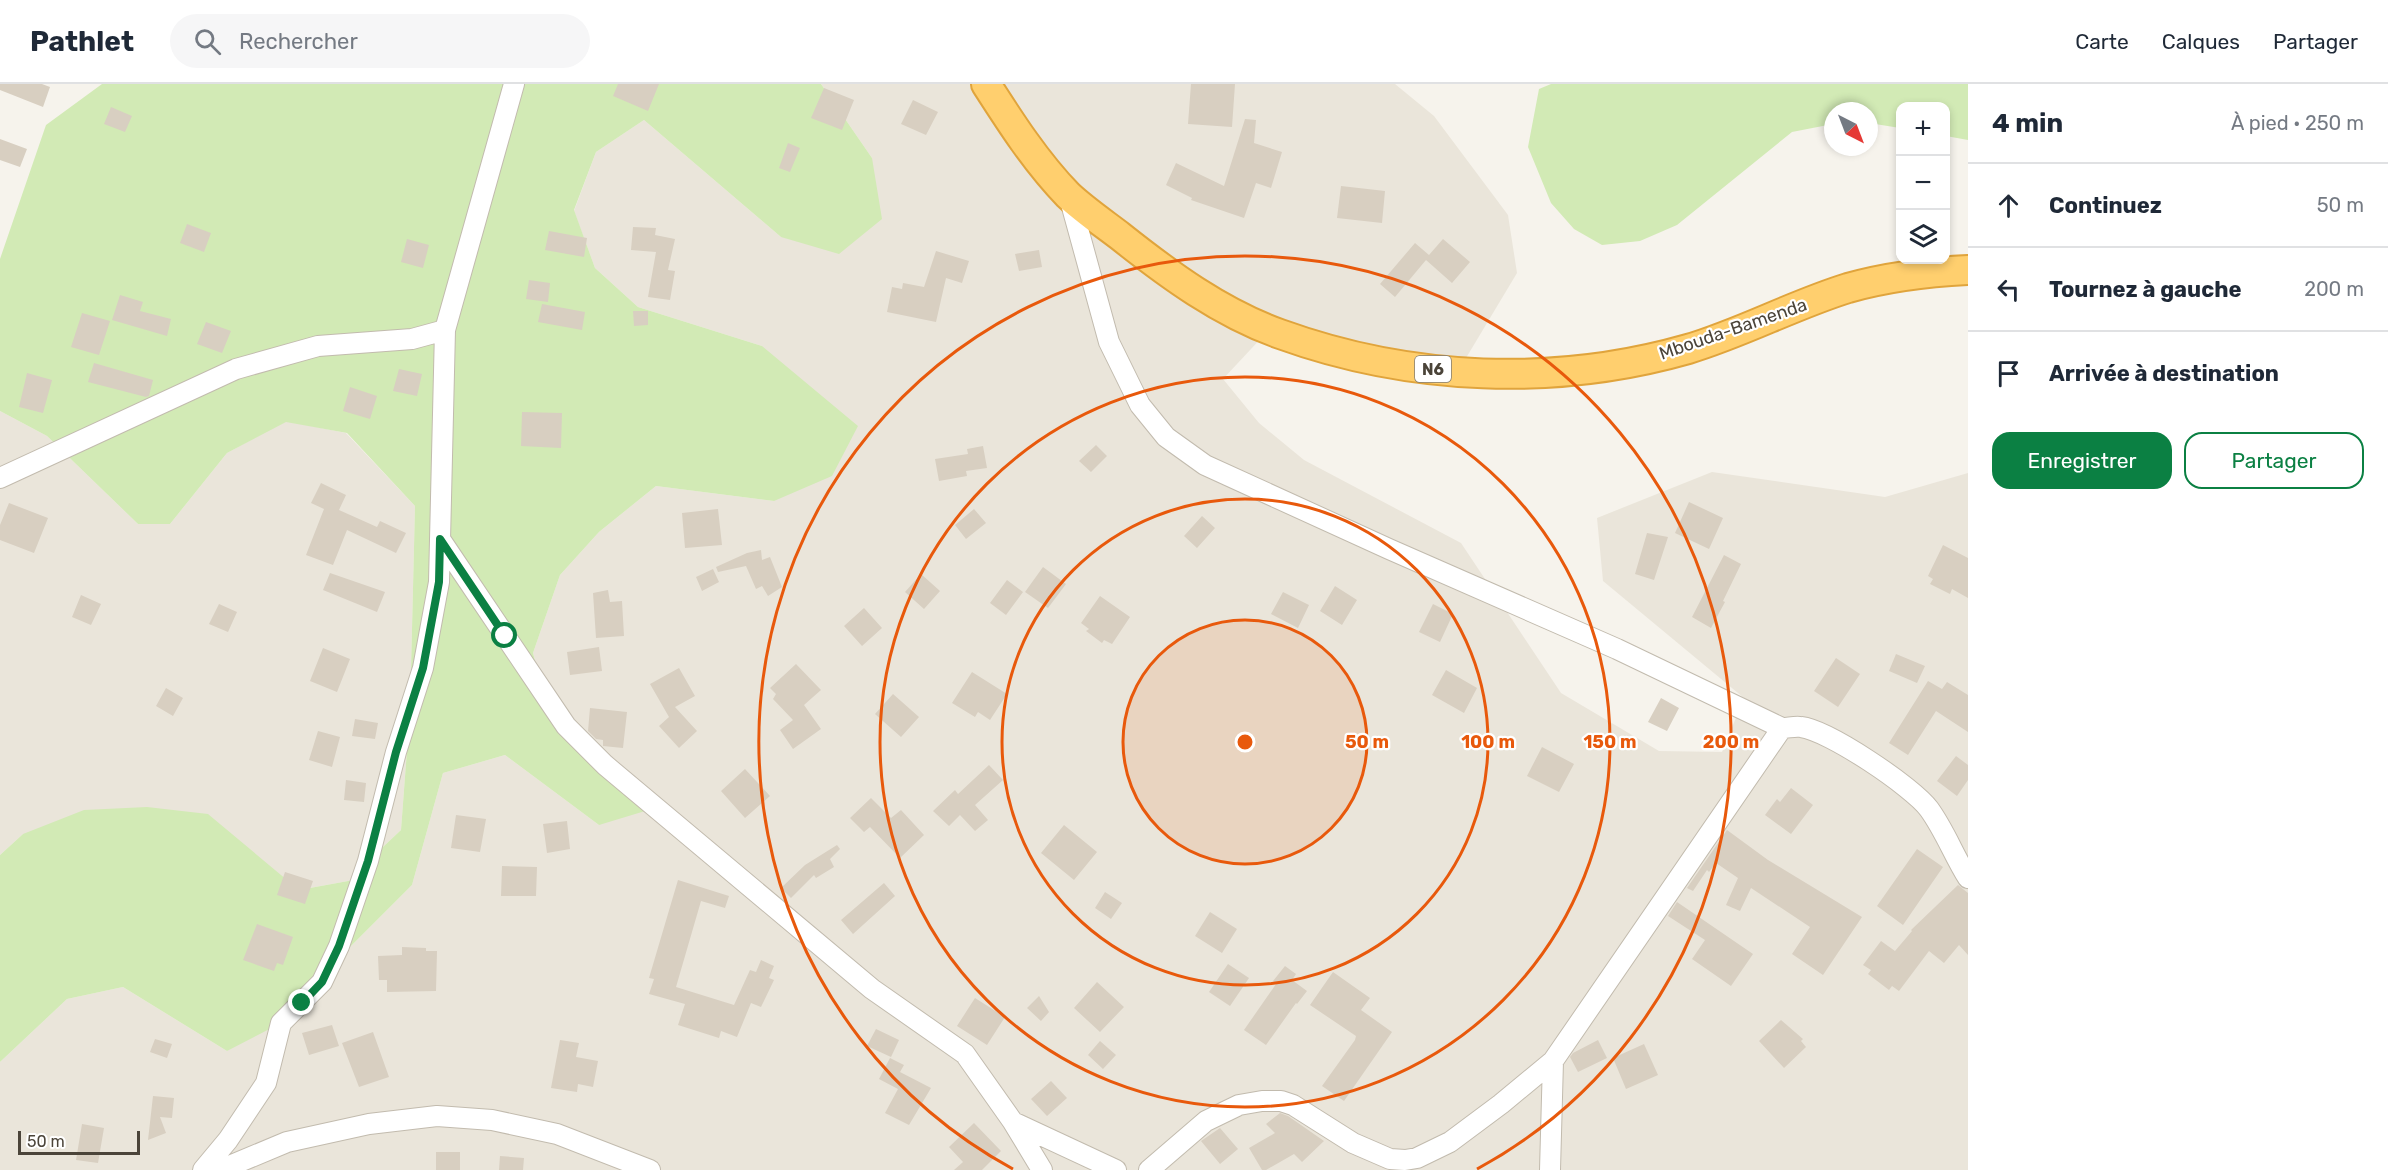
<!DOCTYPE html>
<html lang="fr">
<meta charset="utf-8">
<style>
body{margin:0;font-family:Rubik,sans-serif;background:#f6f6f7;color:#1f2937}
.controls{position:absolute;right:18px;top:18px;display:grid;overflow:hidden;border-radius:12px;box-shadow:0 3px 9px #0003}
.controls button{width:54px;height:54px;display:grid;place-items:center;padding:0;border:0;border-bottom:2px solid #e0e1e3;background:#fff;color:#1f2937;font:30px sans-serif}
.compass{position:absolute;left:1824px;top:18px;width:54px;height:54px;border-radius:50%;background:#fff;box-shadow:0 3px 9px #0003;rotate:138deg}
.scale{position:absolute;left:18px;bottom:15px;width:122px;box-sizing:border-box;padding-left:6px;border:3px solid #4b4439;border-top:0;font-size:16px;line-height:21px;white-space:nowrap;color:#4b4439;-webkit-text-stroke:4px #fff;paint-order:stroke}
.stop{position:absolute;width:18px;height:18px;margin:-14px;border:4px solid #0b8043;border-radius:50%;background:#fff}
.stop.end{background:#0b8043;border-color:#fff;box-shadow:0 2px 6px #0008}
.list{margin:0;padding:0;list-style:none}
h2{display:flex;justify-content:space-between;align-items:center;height:78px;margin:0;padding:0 24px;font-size:26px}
h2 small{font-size:20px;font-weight:400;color:#747a83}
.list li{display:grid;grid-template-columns:39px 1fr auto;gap:18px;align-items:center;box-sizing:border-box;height:84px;padding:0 24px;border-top:2px solid #e0e1e3}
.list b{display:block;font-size:22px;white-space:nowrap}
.list em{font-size:20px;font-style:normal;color:#747a83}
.actions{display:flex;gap:12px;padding:18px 24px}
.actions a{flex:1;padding:14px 0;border:2px solid #0b8043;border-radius:18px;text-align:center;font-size:21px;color:#0b8043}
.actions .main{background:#0b8043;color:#fff}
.icon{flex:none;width:33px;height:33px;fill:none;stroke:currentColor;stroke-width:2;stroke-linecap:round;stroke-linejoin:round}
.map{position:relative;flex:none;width:1968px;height:1086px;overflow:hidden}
header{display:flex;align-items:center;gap:36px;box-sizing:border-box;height:84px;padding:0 30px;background:#fff;border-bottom:2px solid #e0e1e3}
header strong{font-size:28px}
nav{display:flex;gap:33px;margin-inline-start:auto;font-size:21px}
.search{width:420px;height:54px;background:#f6f6f7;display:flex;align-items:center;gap:15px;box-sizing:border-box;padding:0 21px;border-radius:33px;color:#747a83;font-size:22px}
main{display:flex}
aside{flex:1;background:#fff}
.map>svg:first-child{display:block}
.residential{fill:#eae5da}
.green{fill:#d2eab5}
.building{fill:#d8cfc1}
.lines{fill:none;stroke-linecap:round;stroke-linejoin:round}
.minor-casing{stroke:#c2bbae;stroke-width:22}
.highway-casing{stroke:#e0a43c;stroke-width:32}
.minor{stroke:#fff;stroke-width:20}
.highway{stroke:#ffcf6e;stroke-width:28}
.route{stroke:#0b8043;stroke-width:8}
.ring{fill:none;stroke:#e8590c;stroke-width:3}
.labels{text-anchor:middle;stroke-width:4.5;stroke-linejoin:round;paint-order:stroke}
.shield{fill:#fff;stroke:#817c74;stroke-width:1.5}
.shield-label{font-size:16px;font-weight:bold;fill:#4b4439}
.street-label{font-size:18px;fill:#4b4439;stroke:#fff}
.centre{fill:#e8590c;stroke:#fff;stroke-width:3}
.ring-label{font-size:18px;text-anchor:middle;font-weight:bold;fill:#e8590c;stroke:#fff;stroke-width:4.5;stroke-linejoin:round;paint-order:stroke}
</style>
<header>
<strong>Pathlet</strong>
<div class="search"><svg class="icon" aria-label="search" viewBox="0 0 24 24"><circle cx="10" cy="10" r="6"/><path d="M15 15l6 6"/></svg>Rechercher</div>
<nav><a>Carte</a><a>Calques</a><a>Partager</a></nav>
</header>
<main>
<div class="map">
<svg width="1968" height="1086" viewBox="0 0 1968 1086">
<rect width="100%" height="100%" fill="#f6f3ec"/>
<path class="residential" d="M821 0H1395L1434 32 1508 131 1517 189 1457 289 1265 250 1223 295 1259 339 1304 376 1461 459 1561 609 1659 667 1722 668 1744 614 1603 497 1597 434 1712 388 1885 413 1968 389V1086H0V978L67 915 123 903 227 967 330 883 412 801 443 689 505 671 599 741 544 611 533 569 560 491 599 448 656 402 774 417 762 262 638 223 595 184 574 127 596 68 644 36 781 153 872 74Z
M0 327 47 352 138 440H170L227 369 286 337 346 349 415 422 410 626 401 746 368 777 359 795 299 806 23 750 0 771Z"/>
<path class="green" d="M102 0H821L872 74 882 135 839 170 781 153 644 36 596 68 574 126 595 184 638 223 762 262 858 342 832 392 774 417 656 402 599 448 560 491 533 569 544 611 655 724 599 741 505 671 443 689 412 801 330 883 281 939 227 967 123 903 67 915 0 978V771L23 750 84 726 147 723 208 730 299 806 359 795 368 777 401 746 410 626 415 422 347 349 286 338 227 369 170 440H138L47 352 0 327V175L46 41Z
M1551 0H1968V56L1946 52V22H1900V44L1869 39V27H1833V40L1792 48 1677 141 1640 157 1602 161 1574 145 1551 119 1528 63 1539 5Z"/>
<path class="building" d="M0 0H42L50 3 43 23 0 6Z
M618 0H659L648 27 613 12Z
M1191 0H1235L1232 43 1188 40Z
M824 4 854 16 842 46 811 34Z
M913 16 938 28 926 51 901 40Z
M111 23 132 32 125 48 104 40Z
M1245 35 1256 36 1254 59 1282 68 1271 104 1256 99 1244 134 1191 116 1192 114 1166 101 1176 79 1224 102Z
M0 55 27 65 20 83 0 76Z
M788 59 800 64 790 88 779 84Z
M1341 102 1385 107 1382 139 1337 134Z
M187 140 211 149 204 168 180 159Z
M633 143 656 144 655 151 675 155 668 186 675 187 670 216 648 213 656 168 631 166Z
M549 147 587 154 584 173 545 166Z
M407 155 429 161 423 184 401 178Z
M1443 155 1470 178 1452 199 1426 176 1395 213 1380 200 1415 159 1429 171Z
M1039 166 1042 183 1019 187 1015 170Z
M936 167 969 177 962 199 946 194 936 238 887 228 892 203 902 205 903 199 924 203Z
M529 196 550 199 548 218 526 215Z
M120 211 143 218 140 227 171 235 167 252 112 236Z
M542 220 585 228 582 246 538 238Z
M633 227H648V241L634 242Z
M82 229 110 237 99 271 71 263Z
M206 238 231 247 222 269 197 260Z
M94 279 153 296 149 312 146 313 88 298Z
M399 285 422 290 417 312 393 307Z
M27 289 52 296 43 329 19 323Z
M350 303 377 312 370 335 343 327Z
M522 328 562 329 561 364 521 362Z
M1096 361 1107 372 1091 388 1079 377Z
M983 362 987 384 966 387 967 392 939 397 935 375 968 370 967 365Z
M321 399 346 411 339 426 377 443 380 437 406 449 396 469 347 446 333 481 306 471 324 425 311 419Z
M1689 418 1723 434 1709 465 1675 449Z
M9 419 48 434 34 469 0 456V441Z
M718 425 722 461 685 464 682 429Z
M974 425 986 439 966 455 955 441Z
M1202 432 1215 444 1197 464 1184 452Z
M1647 449 1668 453 1654 496 1635 490Z
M1943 461 1968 474V514L1952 505 1950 510 1930 500 1933 495 1928 492Z
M761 466 762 476 770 473 782 503 768 512 762 502 756 505 746 482 718 488 716 483 747 469Z
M1724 471 1741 480 1723 517 1725 518 1711 544 1692 533Z
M1043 483 1066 500 1048 524 1025 508Z
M713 485 719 498 702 507 696 493Z
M330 489 385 508 377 528 323 506Z
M921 490 940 507 924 525 905 508Z
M1007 496 1023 508 1006 531 990 519Z
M1335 502 1357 516 1342 541 1320 527Z
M608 506 610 518 622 517 624 552 596 554 593 509Z
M1283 508 1309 521 1298 544 1271 530Z
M81 511 101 520 91 541 72 533Z
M1100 512 1130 533 1112 560 1104 556 1102 559 1086 547 1089 545 1081 539Z
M219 520 237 528 228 548 209 540Z
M1433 520 1453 530 1440 558 1419 548Z
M864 524 882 544 862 562 844 542Z
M599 563 602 587 570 591 567 568Z
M323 564 350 575 337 608 310 597Z
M1896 570 1925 582 1917 599 1889 587Z
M1836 574 1860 590 1838 623 1814 607Z
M796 580 821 606 804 621 821 645 793 665 780 646 793 636 773 615 776 610 770 604Z
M679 584 695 612 675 623 697 647 679 664 659 642 669 633 650 600Z
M1446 586 1477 604 1464 629 1432 611Z
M972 588 1007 610 990 636 978 628 975 633 952 619Z
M1928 597 1942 605 1947 598 1968 611V648L1936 627 1908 671 1889 659Z
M166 604 183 614 173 632 156 622Z
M893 610 919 633 901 653 875 630Z
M1661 614 1679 624 1667 647 1648 638Z
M590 624 627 628 623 664 603 662V656L596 655 588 647Z
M355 635 378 639 375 655 352 652Z
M318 647 340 653 332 683 309 676Z
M1542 663 1574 680 1559 708 1527 692Z
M1956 672 1968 681V696L1957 712 1937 697Z
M989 681 1003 696 975 721 988 736 975 747 960 731 949 742 933 727 955 706 958 710Z
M745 685 770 712 745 734 721 707Z
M346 696 366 699 364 718 344 716Z
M1791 704 1813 721 1791 750 1765 731 1777 715 1780 718Z
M871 714 891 734 901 726 924 751 900 774 870 743 864 748 850 734Z
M456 731 486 735 480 768 451 764Z
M567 737 570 765 547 769 543 740Z
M1064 741 1097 768 1074 796 1041 769Z
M1727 746 1768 776 1862 833 1823 891 1792 870 1810 843 1751 804 1740 827 1726 821 1738 794 1716 779 1709 788 1707 786 1693 807 1687 804Z
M837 761 840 765 830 775 834 783 816 794 814 791 791 814 781 804 805 781Z
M1917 765 1943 783 1903 841 1877 822Z
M502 782 537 783 536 812H501Z
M285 788 313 797 305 820 277 811Z
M678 796 729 812 725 824 701 817 676 903 734 921 750 886 756 888 761 876 774 882 769 894 774 896 761 923 751 919 737 953 721 947 719 954 678 941 685 920 649 910 654 895 649 894Z
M884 799 895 812 853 850 841 836Z
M1958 801 1968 809V871L1959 861 1944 879 1929 867 1899 907 1892 902 1889 906 1868 890 1871 886 1863 881 1881 857 1895 867 1912 847 1911 846Z
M1105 808 1122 819 1111 835 1095 824Z
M1677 818 1753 870 1731 902 1692 875 1705 856 1668 832Z
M1210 828 1237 845 1222 869 1195 852Z
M257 840 293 853 283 881 277 879 274 887 243 876Z
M402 863 426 864V867H437L436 907 387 908V896H379L378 872 402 871Z
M1228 880 1249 894 1230 922 1209 908Z
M1285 882 1296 890 1292 896 1307 907 1297 920 1296 919 1266 961 1244 946 1276 900 1273 897Z
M1333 888 1370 914 1361 926 1392 948 1344 1017 1322 1002 1355 956 1356 952 1310 921Z
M1097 898 1124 923 1100 948 1074 924Z
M1039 912 1049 928 1041 937 1027 924Z
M975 914 1005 933 987 961 957 942Z
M1781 936 1803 955 1801 957 1806 963 1784 984 1759 957Z
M332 941 339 962 309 971 302 949Z
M876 945 899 956 891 973 867 962Z
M373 948 389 993 359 1003 342 959Z
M155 955 172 960 167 974 150 968Z
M560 956 579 959 576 973 598 977 593 1003 578 1000 577 1008 551 1004Z
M1598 956 1607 974 1578 988 1570 973 1573 969Z
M1100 957 1116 971 1103 985 1088 971Z
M1644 960 1658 991 1626 1005 1613 974Z
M890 974 904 981 900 988 931 1004 909 1041 885 1029 898 1005 879 995Z
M1051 997 1067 1014 1047 1032 1031 1015Z
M153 1012 174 1014 172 1034 160 1033 166 1049 148 1056Z
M1280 1029 1288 1032 1324 1057 1302 1078 1294 1070 1266 1086H1262L1249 1064 1275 1049 1266 1040Z
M974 1039 1001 1067 982 1086H954L963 1078 949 1063Z
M82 1040 104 1044 98 1079 76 1076Z
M1220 1044 1238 1065 1220 1080 1201 1057Z
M436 1068H460V1086H436Z
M500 1072 524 1074 523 1086H499Z"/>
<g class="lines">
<g class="minor-casing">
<path id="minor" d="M1069 112 1109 258 1140 321 1166 353 1205 381 1389 465 1617 565 1782 644C1788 644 1795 642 1801 643 1828 646 1913 703 1929 725 1945 747 1954 772 1968 794
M0 394 236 285 318 262 412 255 445 246
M440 455 566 642 605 681 872 905 965 970 1013 1038 1042 1086
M1013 1038 1116 1086
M203 1086 228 1056 266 999 281 939 322 898 339 862 368 777 396 668 423 584 439 498 445 246 514 0
M220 1086 287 1058 369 1040 437 1032 492 1036 557 1050 650 1086
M1149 1086 1206 1037 1239 1021 1262 1017H1281L1293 1021 1353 1059 1390 1075 1405 1076 1417 1074 1450 1058 1501 1020 1553 977 1782 644
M1550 1086 1553 977"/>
</g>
<g class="highway-casing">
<path id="highway" d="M986 0C1011 39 1036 78 1068 111 1084 126 1103 139 1120 152 1169 191 1221 229 1280 250 1410 297 1555 303 1688 265 1742 249 1793 221 1848 204 1887 193 1927 188 1968 186"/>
</g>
<use href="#minor" class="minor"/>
<use href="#highway" class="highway"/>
</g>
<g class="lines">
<path class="route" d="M302 919 322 898 339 862 368 777 396 668 423 584 439 498 440 455 505 552"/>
</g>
<circle cx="1245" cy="658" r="122" fill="#e8590c" fill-opacity=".12"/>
<g class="ring">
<circle cx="1245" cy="658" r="122"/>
<circle cx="1245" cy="658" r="243"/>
<circle cx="1245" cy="658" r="365"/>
<path d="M1013 1085A486 486 0 1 1 1477 1085"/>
</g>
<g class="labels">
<rect class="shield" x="1415" y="272" width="36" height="26" rx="4.5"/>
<g class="shield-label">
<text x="1433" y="291">N6</text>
</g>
<g class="street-label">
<text transform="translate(1733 245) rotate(-19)" y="6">Mbouda-Bamenda</text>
</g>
</g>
<circle cx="1245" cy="658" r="9" class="centre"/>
<g class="ring-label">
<text x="1367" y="664">50 m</text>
<text x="1488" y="664">100 m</text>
<text x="1610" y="664">150 m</text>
<text x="1731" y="664">200 m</text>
</g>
</svg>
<div class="controls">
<button>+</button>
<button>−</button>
<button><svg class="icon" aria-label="layers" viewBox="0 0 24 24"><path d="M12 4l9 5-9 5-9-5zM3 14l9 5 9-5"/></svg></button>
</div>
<svg class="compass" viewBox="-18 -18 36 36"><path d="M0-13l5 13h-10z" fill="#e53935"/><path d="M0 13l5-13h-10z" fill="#747a83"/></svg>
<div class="scale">50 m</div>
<div class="stop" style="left:505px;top:552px"></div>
<div class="stop end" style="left:302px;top:919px"></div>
</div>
<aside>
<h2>4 min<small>À pied · 250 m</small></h2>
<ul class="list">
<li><svg class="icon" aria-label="ahead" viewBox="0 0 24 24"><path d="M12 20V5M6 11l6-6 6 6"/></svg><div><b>Continuez</b></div><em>50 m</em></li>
<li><svg class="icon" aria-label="left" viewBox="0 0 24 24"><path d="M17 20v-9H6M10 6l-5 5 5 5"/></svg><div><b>Tournez à gauche</b></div><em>200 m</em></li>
<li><svg class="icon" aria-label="arrive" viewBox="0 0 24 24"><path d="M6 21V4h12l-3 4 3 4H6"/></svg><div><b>Arrivée à destination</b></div></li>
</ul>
<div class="actions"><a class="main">Enregistrer</a><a>Partager</a></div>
</aside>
</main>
